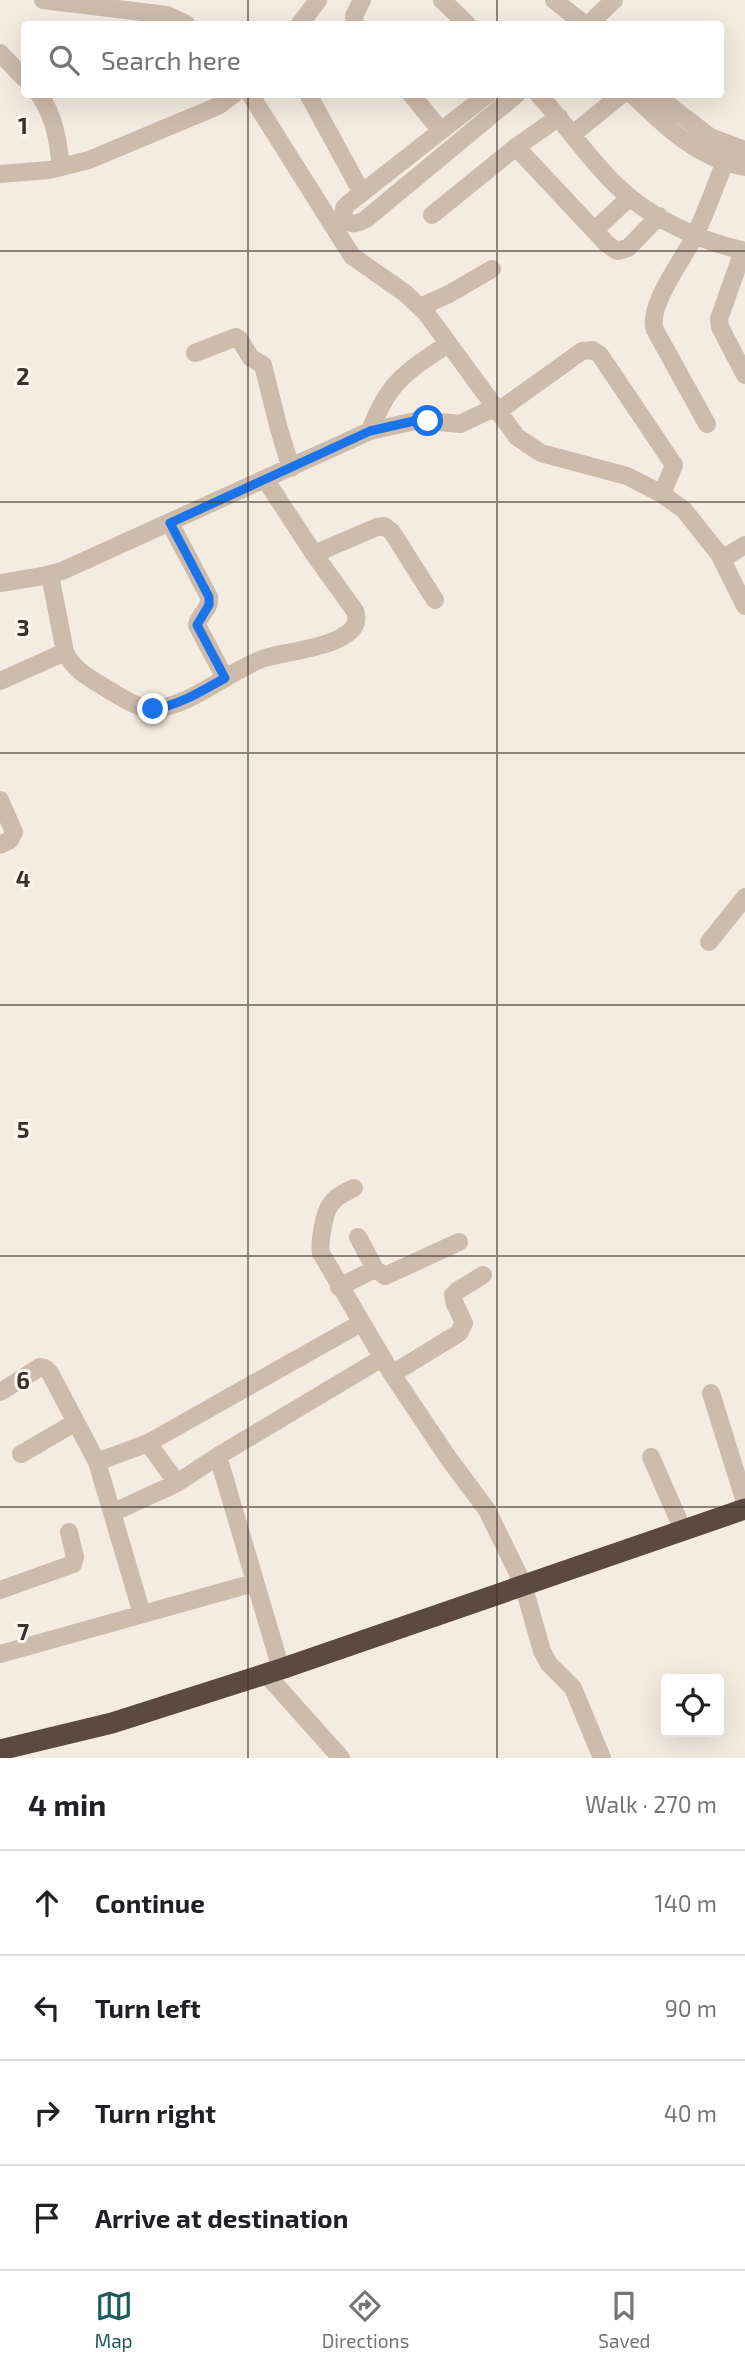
<!DOCTYPE html>
<meta charset="utf-8">
<style>
body{margin:0;font-family:"Exo 2",sans-serif;background:#f2f2f2;color:#202124}
.controls{position:absolute;right:21px;bottom:21px;display:grid;overflow:hidden;border-radius:7px;box-shadow:0 7px 28px #0002}
.controls button{width:63px;height:63px;display:grid;place-items:center;padding:0;border:0;border-bottom:2px solid #e0e0e0;background:#fff;color:#202124;font:35px sans-serif}
.stop{position:absolute;width:21px;height:21px;margin:-16px;border:5px solid #1a73e8;border-radius:50%;background:#fff}
.stop.end{background:#1a73e8;border-color:#fff;box-shadow:0 2px 7px #0008}
.list{margin:0;padding:0;list-style:none}
h2{display:flex;justify-content:space-between;align-items:center;height:91px;margin:0;padding:0 28px;font-size:30px}
h2 small{font-size:23px;font-weight:400;color:#757577}
.list li{display:grid;grid-template-columns:46px 1fr auto;gap:21px;align-items:center;box-sizing:border-box;height:105px;padding:0 28px;border-top:2px solid #e0e0e0}
.list b{display:block;font-size:26px;white-space:nowrap}
.list em{font-size:23px;font-style:normal;color:#757577}
.icon{flex:none;width:38px;height:38px;fill:none;stroke:currentColor;stroke-width:2;stroke-linecap:round;stroke-linejoin:round}
.map{position:relative;flex:none;width:745px;height:1758px;overflow:hidden}
.search{position:absolute;background:#fff;box-shadow:0 7px 28px #0002;left:21px;right:21px;top:21px;height:77px;display:flex;align-items:center;gap:18px;box-sizing:border-box;padding:0 24px;border-radius:7px;color:#757577;font-size:26px}
.sheet{height:511px;background:#fff}
nav{display:flex;justify-content:space-around;align-items:center;box-sizing:border-box;height:98px;border-top:2px solid #e0e0e0;background:#fff;font-size:19px;color:#757577}
nav a{display:grid;justify-items:center;gap:4px}
nav .on{color:#1f5a5e}
.map>svg:first-child{display:block}
.lines{fill:none;stroke-linecap:round;stroke-linejoin:round}
.minor{stroke:#cdbbac;stroke-width:18}
.highway{stroke:#5c4a42;stroke-width:21}
.route{stroke:#1a73e8;stroke-width:9}
.grid{fill:none;stroke:#3b302b;stroke-width:2;stroke-opacity:0.55}
.grid-label{font-size:23px;text-anchor:middle;font-weight:bold;fill:#3b302b;stroke:#fbf5ee;stroke-width:6;stroke-linejoin:round;paint-order:stroke}
</style>
<div class="map">
<svg width="745" height="1758" viewBox="0 0 745 1758">
<rect width="100%" height="100%" fill="#f4ebe1"/>
<g class="lines">
<path class="minor" d="M43 0 167 15 186 24
M442 0 467 24
M554 0 584 24
M300 24 318 0
M355 24 354 16 362 0
M589 24 614 0
M0 53 24 78
M39 94C55 117 58 141 61 167
M250 94 352 256 405 293 426 313 517 437 541 453 627 476 662 494 684 510 719 554 727 556 745 545
M308 94 362 193
M411 94 441 131
M488 94 349 203 344 208 343 218C351 226 357 224 366 219L517 94
M538 94C565 123 587 157 616 185 649 218 700 241 745 251
M632 94C664 126 699 159 745 167
M654 94 710 137 745 150
M573 134 622 94
M516 147 607 244 617 251 628 248 659 216
M0 174 49 170 89 160 218 106 234 94
M432 215 516 147 559 117
M595 230 630 197
M743 251 719 319 720 327 745 375
M420 307 449 294 492 269
M195 353 236 337 240 340 251 358 263 365 279 429 291 468
M497 412 582 351 593 350 600 355 674 465 662 494
M707 424 655 330C646 306 686 256 696 233 707 210 715 186 725 162
M370 431C388 382 406 372 448 344
M170 523 209 597C211 609 199 614 197 625L225 678
M314 554 377 527 384 526 392 532 435 600
M719 554 745 606
M50 575 65 652C74 671 91 679 109 690 119 696 130 704 142 707 180 717 229 669 265 658 285 651 368 646 355 611L314 554 265 479
M0 583 43 576 62 571 370 431 420 420 460 424 494 408
M0 681 65 652
M0 800 14 832 10 840 0 845
M709 942 745 897
M354 1188C346 1192 336 1196 331 1204 324 1212 319 1243 321 1253L392 1374 449 1459 487 1510 523 1584 542 1651 549 1664 573 1688 602 1758
M358 1237 375 1269 385 1276 459 1242
M339 1287 375 1269
M392 1374 459 1333 464 1323 455 1304 453 1295 457 1291 483 1275
M0 1392 40 1367 45 1368 50 1373 97 1462 142 1614
M711 1393 745 1502
M148 1443 177 1483
M21 1454 76 1422
M218 1456 281 1669
M651 1457 683 1530
M97 1462 148 1443 361 1323
M112 1513 177 1483 218 1456 382 1358
M0 1590 73 1564 75 1557 69 1532
M0 1654 254 1583
M266 1674 341 1758"/>
<path class="highway" d="M0 1750 112 1723 281 1669 745 1509"/>
</g>
<g class="lines">
<path class="route" d="M153 709C178 706 202 691 225 678L197 625 209 605V597L170 523 370 431 414 421H428"/>
</g>
<path class="grid" d="M248 0V24M497 0V24M248 94V1758M497 94V1758M0 251H745M0 502H745M0 753H745M0 1005H745M0 1256H745M0 1507H745"/>
<g class="grid-label">
<text x="23" y="134">1</text>
<text x="23" y="385">2</text>
<text x="23" y="636">3</text>
<text x="23" y="887">4</text>
<text x="23" y="1138">5</text>
<text x="23" y="1389">6</text>
<text x="23" y="1640">7</text>
</g>
</svg>
<div class="controls">
<button><svg class="icon" aria-label="locate" viewBox="0 0 24 24"><circle cx="12" cy="12" r="6"/><path d="M12 2v4M12 18v4M2 12h4M18 12h4"/></svg></button>
</div>
<div class="stop" style="left:428px;top:421px"></div>
<div class="stop end" style="left:153px;top:709px"></div>
<div class="search"><svg class="icon" aria-label="search" viewBox="0 0 24 24"><circle cx="10" cy="10" r="6"/><path d="M15 15l6 6"/></svg>Search here</div>
</div>
<section class="sheet">
<h2>4 min<small>Walk · 270 m</small></h2>
<ul class="list">
<li><svg class="icon" aria-label="ahead" viewBox="0 0 24 24"><path d="M12 20V5M6 11l6-6 6 6"/></svg><div><b>Continue</b></div><em>140 m</em></li>
<li><svg class="icon" aria-label="left" viewBox="0 0 24 24"><path d="M17 20v-9H6M10 6l-5 5 5 5"/></svg><div><b>Turn left</b></div><em>90 m</em></li>
<li><svg class="icon" aria-label="right" viewBox="0 0 24 24"><path d="M7 20v-9h11M14 6l5 5-5 5"/></svg><div><b>Turn right</b></div><em>40 m</em></li>
<li><svg class="icon" aria-label="arrive" viewBox="0 0 24 24"><path d="M6 21V4h12l-3 4 3 4H6"/></svg><div><b>Arrive at destination</b></div></li>
</ul>
</section>
<nav>
<a class="on"><svg class="icon" aria-label="map" viewBox="0 0 24 24"><path d="M3 6l6-2 6 2 6-2v14l-6 2-6-2-6 2zM9 4v14M15 6v14"/></svg>Map</a>
<a><svg class="icon" aria-label="directions" viewBox="0 0 24 24"><path d="M12 3l9 9-9 9-9-9zM9 14v-3h6M13 9l2 2-2 2"/></svg>Directions</a>
<a><svg class="icon" aria-label="saved" viewBox="0 0 24 24"><path d="M7 4h10v16l-5-4-5 4z"/></svg>Saved</a>
</nav>
